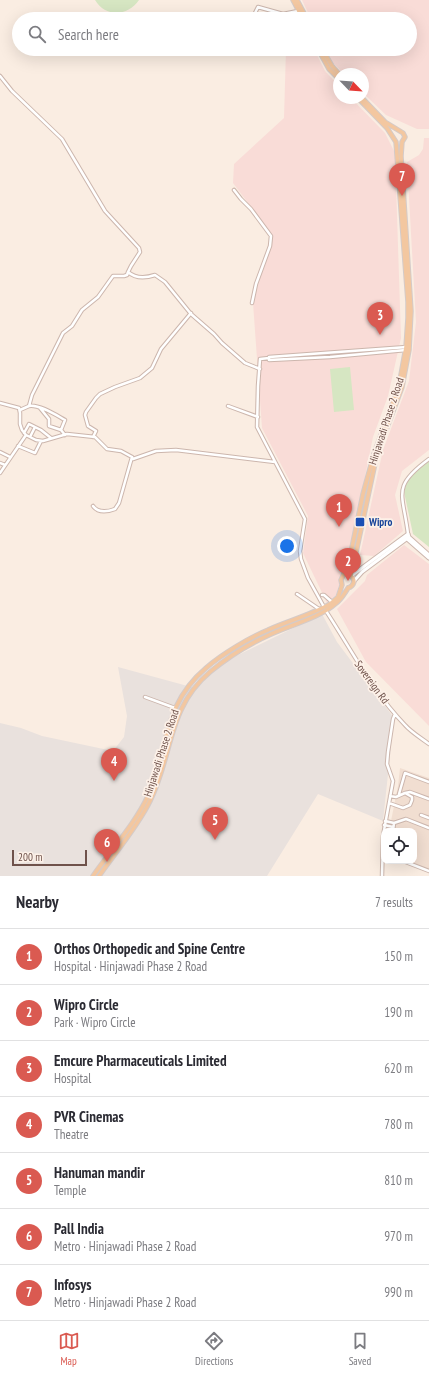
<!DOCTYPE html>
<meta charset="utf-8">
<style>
body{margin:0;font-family:"PT Sans Narrow",sans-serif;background:#f2f2f3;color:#2b2b33}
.controls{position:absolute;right:12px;bottom:12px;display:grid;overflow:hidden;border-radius:8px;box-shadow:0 4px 16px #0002}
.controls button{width:36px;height:36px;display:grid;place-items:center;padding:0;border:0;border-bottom:1px solid #e1e1e2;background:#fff;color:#2b2b33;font:20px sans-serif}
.compass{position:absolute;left:333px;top:68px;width:36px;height:36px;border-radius:50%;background:#fff;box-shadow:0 4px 16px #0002;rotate:115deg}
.scale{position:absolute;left:12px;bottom:10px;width:75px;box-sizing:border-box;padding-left:4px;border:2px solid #6f524b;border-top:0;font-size:11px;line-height:14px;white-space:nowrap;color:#6f524b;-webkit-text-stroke:3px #fdf1e8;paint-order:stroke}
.you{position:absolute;left:287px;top:546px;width:14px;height:14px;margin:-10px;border:3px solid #fff;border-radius:50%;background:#1a73e8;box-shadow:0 0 0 6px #1a73e833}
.badge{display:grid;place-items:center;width:26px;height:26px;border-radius:50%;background:#da5a51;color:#fff;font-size:13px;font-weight:700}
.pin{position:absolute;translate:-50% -33px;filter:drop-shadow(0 1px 2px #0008)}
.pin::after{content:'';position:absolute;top:21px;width:14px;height:12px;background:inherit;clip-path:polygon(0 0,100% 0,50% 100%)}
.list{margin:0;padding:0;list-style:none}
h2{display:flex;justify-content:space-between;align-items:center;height:52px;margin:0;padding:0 16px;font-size:17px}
h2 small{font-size:13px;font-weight:400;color:#7c7c81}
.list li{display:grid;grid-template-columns:26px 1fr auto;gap:12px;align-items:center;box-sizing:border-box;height:56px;padding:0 16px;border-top:1px solid #e1e1e2}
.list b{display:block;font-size:15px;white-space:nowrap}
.list p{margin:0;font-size:13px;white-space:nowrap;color:#7c7c81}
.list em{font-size:13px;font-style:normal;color:#7c7c81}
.icon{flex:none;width:22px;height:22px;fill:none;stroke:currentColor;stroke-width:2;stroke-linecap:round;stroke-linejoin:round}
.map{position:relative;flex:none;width:429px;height:876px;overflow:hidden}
.search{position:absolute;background:#fff;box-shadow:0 4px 16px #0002;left:12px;right:12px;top:12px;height:44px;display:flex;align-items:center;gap:10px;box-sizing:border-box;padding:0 14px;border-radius:22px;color:#7c7c81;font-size:15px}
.sheet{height:444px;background:#fff}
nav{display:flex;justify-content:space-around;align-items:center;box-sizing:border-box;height:56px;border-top:1px solid #e1e1e2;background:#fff;font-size:11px;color:#7c7c81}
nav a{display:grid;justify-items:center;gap:2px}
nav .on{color:#da5a51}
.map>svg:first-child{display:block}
.residential{fill:#f1ded1}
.commercial{fill:#f9dcd7}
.industrial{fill:#e9e1dd}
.green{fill:#d6e6c2}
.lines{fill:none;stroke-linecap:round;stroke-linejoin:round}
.minor-casing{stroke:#ccb6ad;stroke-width:4.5}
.tertiary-casing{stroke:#ccb6ad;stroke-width:5}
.primary-casing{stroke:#d4cbc9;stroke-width:5.5}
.minor{stroke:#fff;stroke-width:2.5}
.tertiary{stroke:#fff;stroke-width:3}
.primary{stroke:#f3c7a0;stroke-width:3.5}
.transit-dot{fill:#1a4fb4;stroke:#fdf1e8;stroke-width:1.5}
.labels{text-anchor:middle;stroke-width:3.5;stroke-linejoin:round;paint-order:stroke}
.street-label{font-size:11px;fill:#6f524b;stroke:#fdf1e8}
.transit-label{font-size:11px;font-weight:bold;fill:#164399;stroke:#fdf1e8;text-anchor:start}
</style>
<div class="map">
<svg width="429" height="876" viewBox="0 0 429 876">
<rect width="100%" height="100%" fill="#faede2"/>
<path class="residential" d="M400 768 429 778V872L399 861H414V831H389L398 786Z"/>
<path class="commercial" d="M302 0H429V129H417L386 115 363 93V74H344L329 59 324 49H410V19H311Z
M286 49H314L325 71 339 86V98H351L385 133 395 153 401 338 388 396 373 437 350 551 336 595 327 603 303 553 308 516 262 428 253 303 271 234 233 183 234 164 284 118Z
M424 138H429V450L402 471 395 495 403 531 374 556 360 555 383 450 409 381 416 322 407 162 419 155 423 149Z
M404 545 429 564V726L366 662 337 609 365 581 367 575Z"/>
<path class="industrial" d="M322 614 337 642 394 718 383 821 318 794 267 876H0V723L21 728 42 736 113 751 124 737 127 716 118 667 195 688 205 676 230 659Z"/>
<path class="green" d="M95 0H139C128 16 106 18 95 0Z
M350 367 354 410 334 412 330 369Z
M429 461V547L413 534 404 492 406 484 411 476Z"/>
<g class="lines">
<g class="minor-casing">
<path id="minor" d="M255 13 258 7 283 14 298 11
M0 76 12 91 62 139 105 211 139 248 140 252 131 266 128 272C136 279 146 278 155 275L165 282 191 314 214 334 222 343 245 363 260 369
M234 190 241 199 251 209 271 236 270 246 256 284 252 303
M406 350 330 357 269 360V357L407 347
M269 358 260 359 258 386 257 427 305 519 300 551 301 559 308 578 324 607
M0 403 19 408 20 413V424L22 430 26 435 36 440 43 441 67 434 95 437 107 449 121 451 132 457 133 459 156 451 176 450 275 462
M29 406C39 404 56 415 65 420L61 430 65 435
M228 406 258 417
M40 408 49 419V426L61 430
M20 410 29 406 32 395 63 333 72 326 82 310 98 297 113 276H124L127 275 128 272
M24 433 29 424 41 430 51 438
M30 437 35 427
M93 437 96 431 88 426 85 415 86 412 96 398 100 394 115 387 140 378 152 368 161 349 191 313
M18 446 35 453 41 441
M0 452 10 457
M0 463 5 465
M0 473 26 435
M93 506C98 513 107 512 115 509L119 503 132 457
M408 534C403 493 391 487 429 459
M297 594 319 609
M322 595H324L332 602
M326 611C351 649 372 691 405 725 411 732 421 738 429 744
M145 697 175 708
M405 793 410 792 429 799
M399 794 405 773 429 782
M389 803 403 808 410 805 412 800V797L405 793 396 797 390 796
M421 815 429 818
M385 821 394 823
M384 825 393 827
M393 831 394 823 406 819 429 828
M403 861 429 871
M382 876 383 836 393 781 387 764 388 752 393 719 395 714"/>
</g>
<g class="tertiary-casing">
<path id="tertiary" d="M405 537 429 558
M409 537 429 555
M351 576 408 534
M354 581 362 572 409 537 408 534"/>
</g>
<g class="primary-casing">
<path id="primary" d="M293 0 303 19
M297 0 307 19
M318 49 329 69 339 79
M322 49 332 66 339 74
M351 576 377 454 402 387 409 350 411 311 401 156 402 142 405 137 403 133 385 122 362 98
M348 588C354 586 356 580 351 576
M93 876C111 850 135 824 148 796 169 748 162 705 206 668 222 654 249 638 268 630 288 621 311 615 330 604L338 597 342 585 341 580 349 562 363 494 374 454 399 386 406 347 408 318V302L396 142 387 128 358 98
M99 876C115 853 138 826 150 801 173 755 167 708 210 672 228 657 249 644 269 635 288 626 321 617 335 604 341 600 344 594 348 588"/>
</g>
<use href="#minor" class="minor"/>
<use href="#tertiary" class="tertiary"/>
<use href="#primary" class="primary"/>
</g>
<rect class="transit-dot" x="355" y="517" width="10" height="10" rx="2"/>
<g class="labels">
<g class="street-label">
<text transform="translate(386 421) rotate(-72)" y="4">Hinjawadi Phase 2 Road</text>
<text transform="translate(372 682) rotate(54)" y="4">Sovereign Rd</text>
<text transform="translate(161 753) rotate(-72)" y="4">Hinjawadi Phase 2 Road</text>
</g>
<g class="transit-label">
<text x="369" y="526">Wipro</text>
</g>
</g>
</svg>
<div class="controls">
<button><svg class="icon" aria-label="locate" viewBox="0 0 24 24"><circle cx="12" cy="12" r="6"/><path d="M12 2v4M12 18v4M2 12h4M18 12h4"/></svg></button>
</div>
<svg class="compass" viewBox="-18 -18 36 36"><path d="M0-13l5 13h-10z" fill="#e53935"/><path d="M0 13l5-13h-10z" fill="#7c7c81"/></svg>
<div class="scale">200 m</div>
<div class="you"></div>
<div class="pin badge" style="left:339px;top:527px">1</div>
<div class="pin badge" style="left:348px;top:581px">2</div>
<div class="pin badge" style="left:380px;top:335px">3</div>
<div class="pin badge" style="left:114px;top:781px">4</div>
<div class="pin badge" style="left:215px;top:840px">5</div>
<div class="pin badge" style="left:107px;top:862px">6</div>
<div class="pin badge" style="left:402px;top:196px">7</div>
<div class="search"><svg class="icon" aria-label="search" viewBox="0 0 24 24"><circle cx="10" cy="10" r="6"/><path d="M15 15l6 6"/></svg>Search here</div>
</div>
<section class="sheet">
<h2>Nearby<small>7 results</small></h2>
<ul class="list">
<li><span class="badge">1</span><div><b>Orthos Orthopedic and Spine Centre</b><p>Hospital · Hinjawadi Phase 2 Road</p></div><em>150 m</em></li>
<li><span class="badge">2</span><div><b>Wipro Circle</b><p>Park · Wipro Circle</p></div><em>190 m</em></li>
<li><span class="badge">3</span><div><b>Emcure Pharmaceuticals Limited</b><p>Hospital</p></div><em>620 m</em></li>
<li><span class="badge">4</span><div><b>PVR Cinemas</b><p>Theatre</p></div><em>780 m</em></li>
<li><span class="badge">5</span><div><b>Hanuman mandir</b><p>Temple</p></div><em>810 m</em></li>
<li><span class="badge">6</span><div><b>Pall India</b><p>Metro · Hinjawadi Phase 2 Road</p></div><em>970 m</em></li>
<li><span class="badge">7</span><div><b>Infosys</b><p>Metro · Hinjawadi Phase 2 Road</p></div><em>990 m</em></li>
</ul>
</section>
<nav>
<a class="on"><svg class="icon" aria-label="map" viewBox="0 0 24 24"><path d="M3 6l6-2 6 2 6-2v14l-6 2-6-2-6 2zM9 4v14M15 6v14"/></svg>Map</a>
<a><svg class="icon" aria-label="directions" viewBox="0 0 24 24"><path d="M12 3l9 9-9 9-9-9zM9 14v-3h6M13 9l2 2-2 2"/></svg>Directions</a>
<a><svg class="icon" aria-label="saved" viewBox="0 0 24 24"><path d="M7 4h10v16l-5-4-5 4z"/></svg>Saved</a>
</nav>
